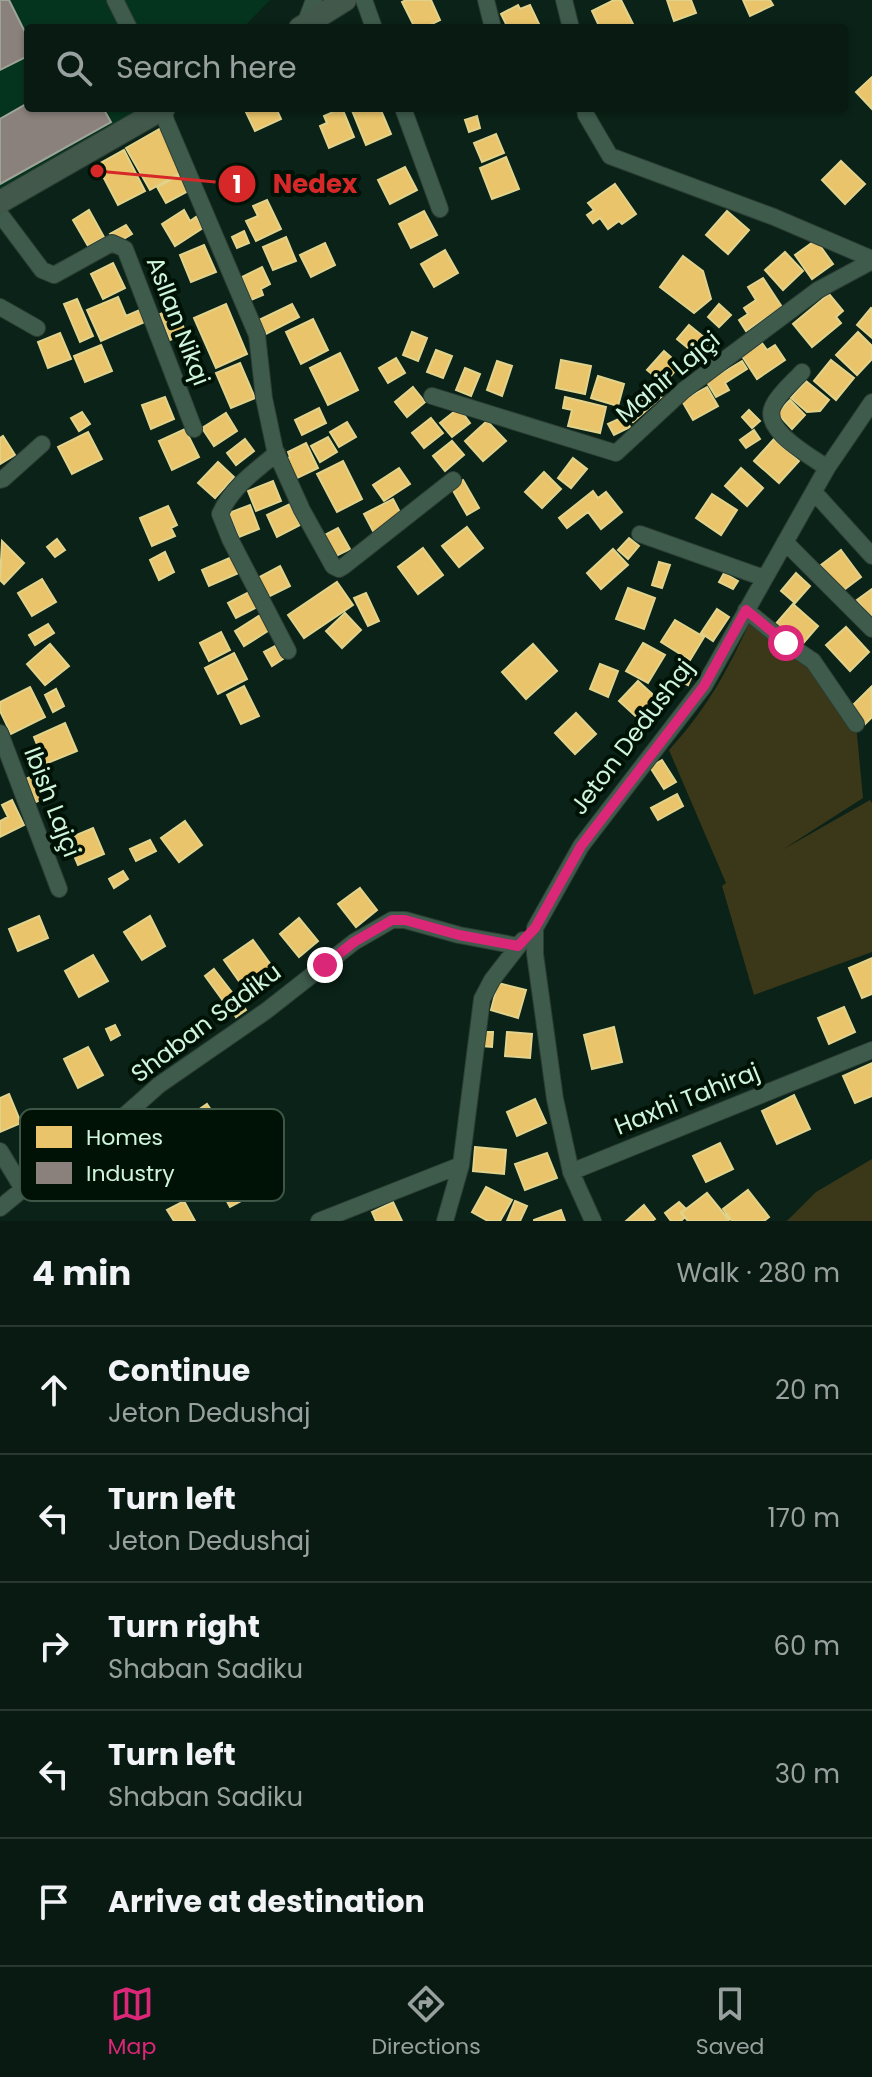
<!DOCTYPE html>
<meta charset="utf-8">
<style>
body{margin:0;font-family:Poppins,sans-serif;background:#11231a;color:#f1f3f6}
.stop{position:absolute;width:24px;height:24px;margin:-18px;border:6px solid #db2777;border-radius:50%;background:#fff}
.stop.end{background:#db2777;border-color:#fff;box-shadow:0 2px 8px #0008}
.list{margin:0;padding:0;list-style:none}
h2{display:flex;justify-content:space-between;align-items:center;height:104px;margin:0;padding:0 32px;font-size:34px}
h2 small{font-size:26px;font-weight:400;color:#98a19f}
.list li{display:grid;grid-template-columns:52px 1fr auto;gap:24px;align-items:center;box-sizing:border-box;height:128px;padding:0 32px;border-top:2px solid #293831}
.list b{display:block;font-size:30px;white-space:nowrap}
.list p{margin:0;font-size:26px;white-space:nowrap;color:#98a19f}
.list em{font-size:26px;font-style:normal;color:#98a19f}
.icon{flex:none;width:44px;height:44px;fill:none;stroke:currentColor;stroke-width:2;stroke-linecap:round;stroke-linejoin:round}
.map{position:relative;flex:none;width:872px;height:1221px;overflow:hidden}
.search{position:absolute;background:#081a11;box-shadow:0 2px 6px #0004;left:24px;right:24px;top:24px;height:88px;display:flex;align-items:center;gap:20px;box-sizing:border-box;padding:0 28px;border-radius:8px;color:#98a19f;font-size:30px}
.sheet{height:744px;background:#081a11}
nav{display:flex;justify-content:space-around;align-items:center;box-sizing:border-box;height:112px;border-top:2px solid #293831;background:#081a11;font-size:22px;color:#98a19f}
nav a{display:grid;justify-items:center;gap:4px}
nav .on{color:#db2777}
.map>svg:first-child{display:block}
.built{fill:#05341e}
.green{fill:#3b3819}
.homes{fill:#e9c46a;stroke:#e1d38c;stroke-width:2}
.industry{fill:#8a817c;stroke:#9fa499;stroke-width:2}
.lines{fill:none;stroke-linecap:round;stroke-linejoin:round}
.street-casing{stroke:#2c3e34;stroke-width:18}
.secondary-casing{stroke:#2c3e34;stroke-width:24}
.street{stroke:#3e5b4c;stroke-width:16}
.secondary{stroke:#41584b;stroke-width:22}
.route{stroke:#db2777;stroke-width:10}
.labels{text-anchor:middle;stroke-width:8;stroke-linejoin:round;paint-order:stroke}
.street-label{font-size:24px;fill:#cff5dc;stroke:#001206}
.key{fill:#001206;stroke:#3e5646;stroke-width:2}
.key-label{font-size:22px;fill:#cff5dc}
.leader{fill:none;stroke:#d62828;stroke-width:3}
.callout-dot{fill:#d62828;stroke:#001206;stroke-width:3}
.mark-label{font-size:24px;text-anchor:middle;font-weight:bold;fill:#fff}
.callout-label{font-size:26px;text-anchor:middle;font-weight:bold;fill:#d62828;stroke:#001206;stroke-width:8;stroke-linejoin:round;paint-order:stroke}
</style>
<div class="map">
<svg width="872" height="1221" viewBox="0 0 872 1221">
<rect width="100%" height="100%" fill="#0a2217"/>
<path class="built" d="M0 0H270L243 28H28V108H164L0 202Z"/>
<path class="green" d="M753 615 813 661 856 724 863 798 782 850 870 800 872 803V952L754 995 722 886 726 883 669 750C708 708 730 666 753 615Z
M872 1159V1221H787L816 1192Z"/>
<path class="homes" d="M406 0H431L440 20 424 28H415L402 2Z
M614 0H621L635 28H600L592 11Z
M667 0H691L696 13 674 21Z
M743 0H770L773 5 750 16Z
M518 5 520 9 530 5 540 26 508 28 501 14Z
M872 77V109L856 92Z
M244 108H276L281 119 255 131Z
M342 108 354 137 329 148 320 126 327 123 324 116Z
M351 108H380L391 134 366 145Z
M477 116 480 128 469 132 465 120Z
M161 128 185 170 150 190 126 148Z
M496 134 504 153 482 162 474 143Z
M124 150 145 191 118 205 97 165Z
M506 157 519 189 492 199 480 168Z
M841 161 865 184 845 204 822 180Z
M405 167 417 190 390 204 378 180Z
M182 174 190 190 166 203 157 187Z
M615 184 636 214 622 224 619 221 608 229 600 218 593 223 587 215 594 210 588 203Z
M267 200 281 229 256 241 246 221 258 216 253 206Z
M89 210 104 237 88 246 73 220Z
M184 210 190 221 196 217 203 228 175 246 162 224Z
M424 211 437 235 411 248 399 224Z
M727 211 749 230 728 254 706 235Z
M126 225 132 234 115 244 110 234Z
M244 231 249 243 237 248 232 237Z
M286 237 296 261 273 270 263 247Z
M816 240 833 264 812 279 795 255Z
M325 243 335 265 311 277 300 255Z
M204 245 216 272 191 282 180 255Z
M445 250 458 273 434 287 421 264Z
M785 252 803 271 783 290 765 270Z
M683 256 703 271 711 299 694 313 660 287Z
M113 263 125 288 103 299 91 274Z
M262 267 270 284 261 289 263 295 251 300 242 277Z
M763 278 782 307 746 331 739 320 748 314 744 308 756 300 748 287Z
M829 294 843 311 836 317 841 323 812 347 793 324Z
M118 297 126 316 142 309 147 321 101 341 87 310Z
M77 299 93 336 80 342 64 304Z
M226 304 247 354 216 368 194 318Z
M292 304 299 317 266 334 259 320Z
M719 304 731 315 719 327 708 317Z
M176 308 186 334 170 340 160 314Z
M871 308 872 309V338L857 325Z
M313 319 328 350 301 364 286 332Z
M689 325 711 343 699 357 677 339Z
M412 332 427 338 418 361 403 355Z
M858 332 872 346V359L857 375 836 355Z
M60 333 71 359 48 368 38 342Z
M762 343 767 350 775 345 785 360 757 379 742 356Z
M101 345 112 371 85 382 74 356Z
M436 350 452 356 443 378 427 372Z
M664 351 680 365 664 384 647 370Z
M340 353 358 390 328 405 310 368Z
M396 358 405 373 388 383 379 368Z
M561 360 591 366 585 394 556 388Z
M831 360 854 378 836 400 814 381Z
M497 361 512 366 502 396 487 390Z
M742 361 747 369 725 383 729 390 716 397 707 382Z
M240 363 255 398 231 408 216 373Z
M465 368 480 374 471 396 456 390Z
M598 376 624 384 618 406 591 398Z
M806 381 829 400 820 411 807 412 791 398Z
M656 382 666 393 633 422 623 411Z
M413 387 425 402 407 417 395 402Z
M707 387 718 406 693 420 682 401Z
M165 397 174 419 151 429 142 405Z
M565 397 606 407 600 433 568 426 572 410 563 408Z
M790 400 805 415 792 429 777 413Z
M319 408 326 423 302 435 295 420Z
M459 408 470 423 452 437 440 423Z
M749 410 760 421 752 428 742 417Z
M82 412 90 424 79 431 71 418Z
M226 413 237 431 214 446 202 428Z
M625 416 630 427 614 435 608 424Z
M431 418 443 433 424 448 412 433Z
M487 421 506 441 483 461 465 441Z
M347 422 356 437 339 447 330 432Z
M185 429 199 457 172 470 159 441Z
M754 430 760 439 746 448 740 440Z
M88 432 102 459 72 474 58 447Z
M3 436 15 455 0 464V438Z
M328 437 337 452 320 462 311 446Z
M245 439 254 451 236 465 227 453Z
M774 439 799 461 779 483 754 461Z
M452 441 464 455 445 471 433 456Z
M306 443 318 468 293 480 283 460 290 457 288 452Z
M573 458 587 469 571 488 558 478Z
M343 461 362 499 337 512 317 474Z
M218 462 234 477 215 498 198 483Z
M399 468 410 484 384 501 373 485Z
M741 468 763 488 747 506 725 486Z
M544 472 561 489 542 508 525 492Z
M463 480 479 508 467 515 451 487Z
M273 481 281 501 256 511 248 491Z
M593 491 598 498 606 492 622 512 601 529 588 512 567 528 559 518Z
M712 494 737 510 721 535 696 518Z
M393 499 403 518 374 533 364 514Z
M290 504 300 525 277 537 267 515Z
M250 505 259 529 239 537 229 513Z
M168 506 177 525 171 528 175 536 152 546 140 518Z
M467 527 483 548 459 567 442 546Z
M338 528 350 549 332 558 321 537Z
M629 538 639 546 628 559 618 550Z
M57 539 65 550 55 557 47 547Z
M2 541 24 563 4 584 0 580Z
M423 548 443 575 418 594 398 567Z
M613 549 628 565 601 589 587 573Z
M841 550 861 577 841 592 821 565Z
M165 552 174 572 159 580 150 560Z
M234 556 241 572 209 586 202 570Z
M659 562 670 565 662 588 652 585Z
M280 566 290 586 266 598 256 579Z
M724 573 738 581 733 589 719 582Z
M796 573 810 586 795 603 781 591Z
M42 579 56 602 32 616 18 593Z
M337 582 353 605 304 638 288 615Z
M628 588 655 598 644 629 616 619Z
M872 589V618L857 600Z
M249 592 257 607 236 618 228 603Z
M366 593 379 621 368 626 354 598Z
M793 604 818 626 799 648 774 626Z
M717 609 729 617 713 641 701 633Z
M345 613 361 630 342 648 326 631Z
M262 614 271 629 244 646 235 631Z
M675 620 704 637 690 660 661 642Z
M48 624 54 633 35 645 29 635Z
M846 627 869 652 850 671 826 645Z
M221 632 230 650 209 661 200 643Z
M643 643 665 655 648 683 626 671Z
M50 644 69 666 45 685 27 664Z
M533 644 557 671 526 699 502 672Z
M275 646 283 659 272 666 264 652Z
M234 653 247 679 218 694 205 668Z
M600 664 618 671 608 697 590 689Z
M678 668 692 676 688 685 673 677Z
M638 681 660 701 642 722 619 701Z
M244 686 259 716 241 724 227 695Z
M30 687 45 717 11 734 0 711V702Z
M871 687 872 717 865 724 849 709Z
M56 689 64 706 53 712 45 695Z
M576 713 596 734 575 754 555 733Z
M65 723 77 751 45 764 34 737Z
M662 760 676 782 664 789 650 767Z
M42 771 52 795 36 802 26 779Z
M677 794 683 806 658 820 651 808Z
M12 800 24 825 0 837V821L8 817 2 805Z
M185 821 202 845 179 862 161 838Z
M93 828 104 854 78 865 67 839Z
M150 840 156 851 136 861 130 849Z
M123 871 128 879 114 888 109 879Z
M360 888 377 910 356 927 338 904Z
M39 916 48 938 18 951 9 929Z
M150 916 165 946 142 960 124 932Z
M299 918 318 941 299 957 280 934Z
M253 940 274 969 253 984 249 978 241 984 224 960Z
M93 955 108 981 79 997 65 971Z
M872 958V994L862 998 849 968Z
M214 969 234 995 224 1002 205 976Z
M498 983 526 990 518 1018 491 1010Z
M238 998 246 1010 236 1017 228 1006Z
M844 1007 855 1032 829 1044 818 1018Z
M115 1025 120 1035 111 1040 106 1029Z
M614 1027 622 1062 592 1069 584 1035Z
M484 1032H493L492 1047 482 1046Z
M507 1032 532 1034 530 1058 505 1056Z
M88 1047 103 1075 78 1088 64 1059Z
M872 1063V1096L855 1103 843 1076Z
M9 1094 21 1123 0 1132V1098Z
M794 1095 810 1129 777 1144 762 1111Z
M535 1099 546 1123 517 1136 507 1112Z
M207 1104 224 1129 203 1144 185 1119Z
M720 1143 733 1169 706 1182 693 1156Z
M475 1147 506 1150 504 1174 473 1171Z
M242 1153 262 1190 230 1207 210 1170Z
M547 1153 557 1178 525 1190 515 1164Z
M486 1187 512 1200 500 1221H488L472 1212Z
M748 1190 769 1217 764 1221H732L723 1209Z
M707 1193 729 1220 728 1221H688L681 1213Z
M184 1201 195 1221H174L167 1210Z
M515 1201 527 1206 520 1221H507Z
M393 1202 402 1221H376L372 1212Z
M679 1202 686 1209 681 1213 685 1217 681 1221H671L665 1213Z
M644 1205 655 1219 652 1221H626Z
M561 1210 565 1221H534V1220Z"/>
<path class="industry" d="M0 0H9L28 38V56L0 70Z
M28 103V108H103L111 122 0 184V119Z"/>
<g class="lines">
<g class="street-casing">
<path id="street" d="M115 0 129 28
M364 0 374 28
M486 0 493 28
M564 0 571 28
M305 24 314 0
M163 108 166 121 257 335 264 398 275 450 302 510 333 566 339 569 344 566 453 480
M403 108 440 209
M585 108 586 115 610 156 774 217 872 259
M0 214 42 270 54 275 112 243 125 249 194 429
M0 307 37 328
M802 372C793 382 779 393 773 406 761 430 811 456 827 468
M432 396 616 453 684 390 818 290 872 261
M277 453C255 471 232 487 220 514L230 539 288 651
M0 480 3 479 42 444
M814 492 872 556
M640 534 764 578
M785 542 872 629
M746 610 786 643 813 661 856 724
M0 733 59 889
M0 1151 23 1189 62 1171 159 1085 266 1011 354 942 392 920H405L459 935 518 946
M571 1172 872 1050
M0 1208 23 1189
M319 1221 461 1165
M445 1221 461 1165 482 999 492 980 523 940
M593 1221 571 1172 555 1099 535 954V928L581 846 704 686 827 468 872 402"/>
</g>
<g class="secondary-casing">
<path id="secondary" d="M300 28 345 0
M0 202 164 108"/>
</g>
<use href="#street" class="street"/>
<use href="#secondary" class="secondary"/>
</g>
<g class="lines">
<path class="route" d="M325 965 354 942 392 920H405L459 935 518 946 535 928 581 846 704 686 746 610 786 643"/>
</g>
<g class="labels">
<g class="street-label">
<text transform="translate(178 321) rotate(69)" y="8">Asllan Nikqi</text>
<text transform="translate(668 377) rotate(-40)" y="8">Mahir Lajçi</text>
<text transform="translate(632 737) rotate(-53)" y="8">Jeton Dedushaj</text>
<text transform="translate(52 802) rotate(69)" y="8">Ibish Lajçi</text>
<text transform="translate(206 1023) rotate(-37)" y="8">Shaban Sadiku</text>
<text transform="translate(687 1099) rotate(-22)" y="8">Haxhi Tahiraj</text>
</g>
</g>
<rect x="20" y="1109" width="264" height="92" rx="12" class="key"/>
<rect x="36" y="1126" width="36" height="22" fill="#e9c46a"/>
<rect x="36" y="1162" width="36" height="22" fill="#8a817c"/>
<g class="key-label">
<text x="86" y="1145">Homes</text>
<text x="86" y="1181">Industry</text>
</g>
<path class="leader" d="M97 171L237 184"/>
<g class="callout-dot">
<circle cx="97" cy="171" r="8"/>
<circle cx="237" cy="184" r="20"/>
</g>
<g class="mark-label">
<text x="237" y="193">1</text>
</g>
<g class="callout-label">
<text x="315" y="193">Nedex</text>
</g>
</svg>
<div class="stop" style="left:786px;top:643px"></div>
<div class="stop end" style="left:325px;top:965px"></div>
<div class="search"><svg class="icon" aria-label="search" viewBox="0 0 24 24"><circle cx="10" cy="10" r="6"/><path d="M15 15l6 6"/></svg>Search here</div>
</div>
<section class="sheet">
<h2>4 min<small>Walk · 280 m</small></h2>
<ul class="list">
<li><svg class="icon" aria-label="ahead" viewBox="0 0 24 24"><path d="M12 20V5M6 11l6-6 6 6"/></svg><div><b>Continue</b><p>Jeton Dedushaj</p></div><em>20 m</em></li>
<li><svg class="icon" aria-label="left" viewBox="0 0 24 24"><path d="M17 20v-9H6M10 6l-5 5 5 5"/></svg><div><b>Turn left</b><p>Jeton Dedushaj</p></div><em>170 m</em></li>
<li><svg class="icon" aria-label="right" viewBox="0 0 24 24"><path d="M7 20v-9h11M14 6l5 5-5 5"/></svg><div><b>Turn right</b><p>Shaban Sadiku</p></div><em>60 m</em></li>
<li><svg class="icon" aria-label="left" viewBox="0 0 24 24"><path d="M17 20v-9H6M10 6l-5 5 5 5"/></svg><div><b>Turn left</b><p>Shaban Sadiku</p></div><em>30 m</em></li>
<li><svg class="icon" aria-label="arrive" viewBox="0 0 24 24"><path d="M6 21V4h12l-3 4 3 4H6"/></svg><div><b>Arrive at destination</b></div></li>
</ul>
</section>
<nav>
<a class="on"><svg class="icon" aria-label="map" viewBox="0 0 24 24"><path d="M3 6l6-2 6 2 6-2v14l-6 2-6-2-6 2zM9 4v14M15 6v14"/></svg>Map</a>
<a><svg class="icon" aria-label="directions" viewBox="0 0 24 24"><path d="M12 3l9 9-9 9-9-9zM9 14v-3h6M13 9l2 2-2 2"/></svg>Directions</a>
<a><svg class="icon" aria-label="saved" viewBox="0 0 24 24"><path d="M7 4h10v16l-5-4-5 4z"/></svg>Saved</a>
</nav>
